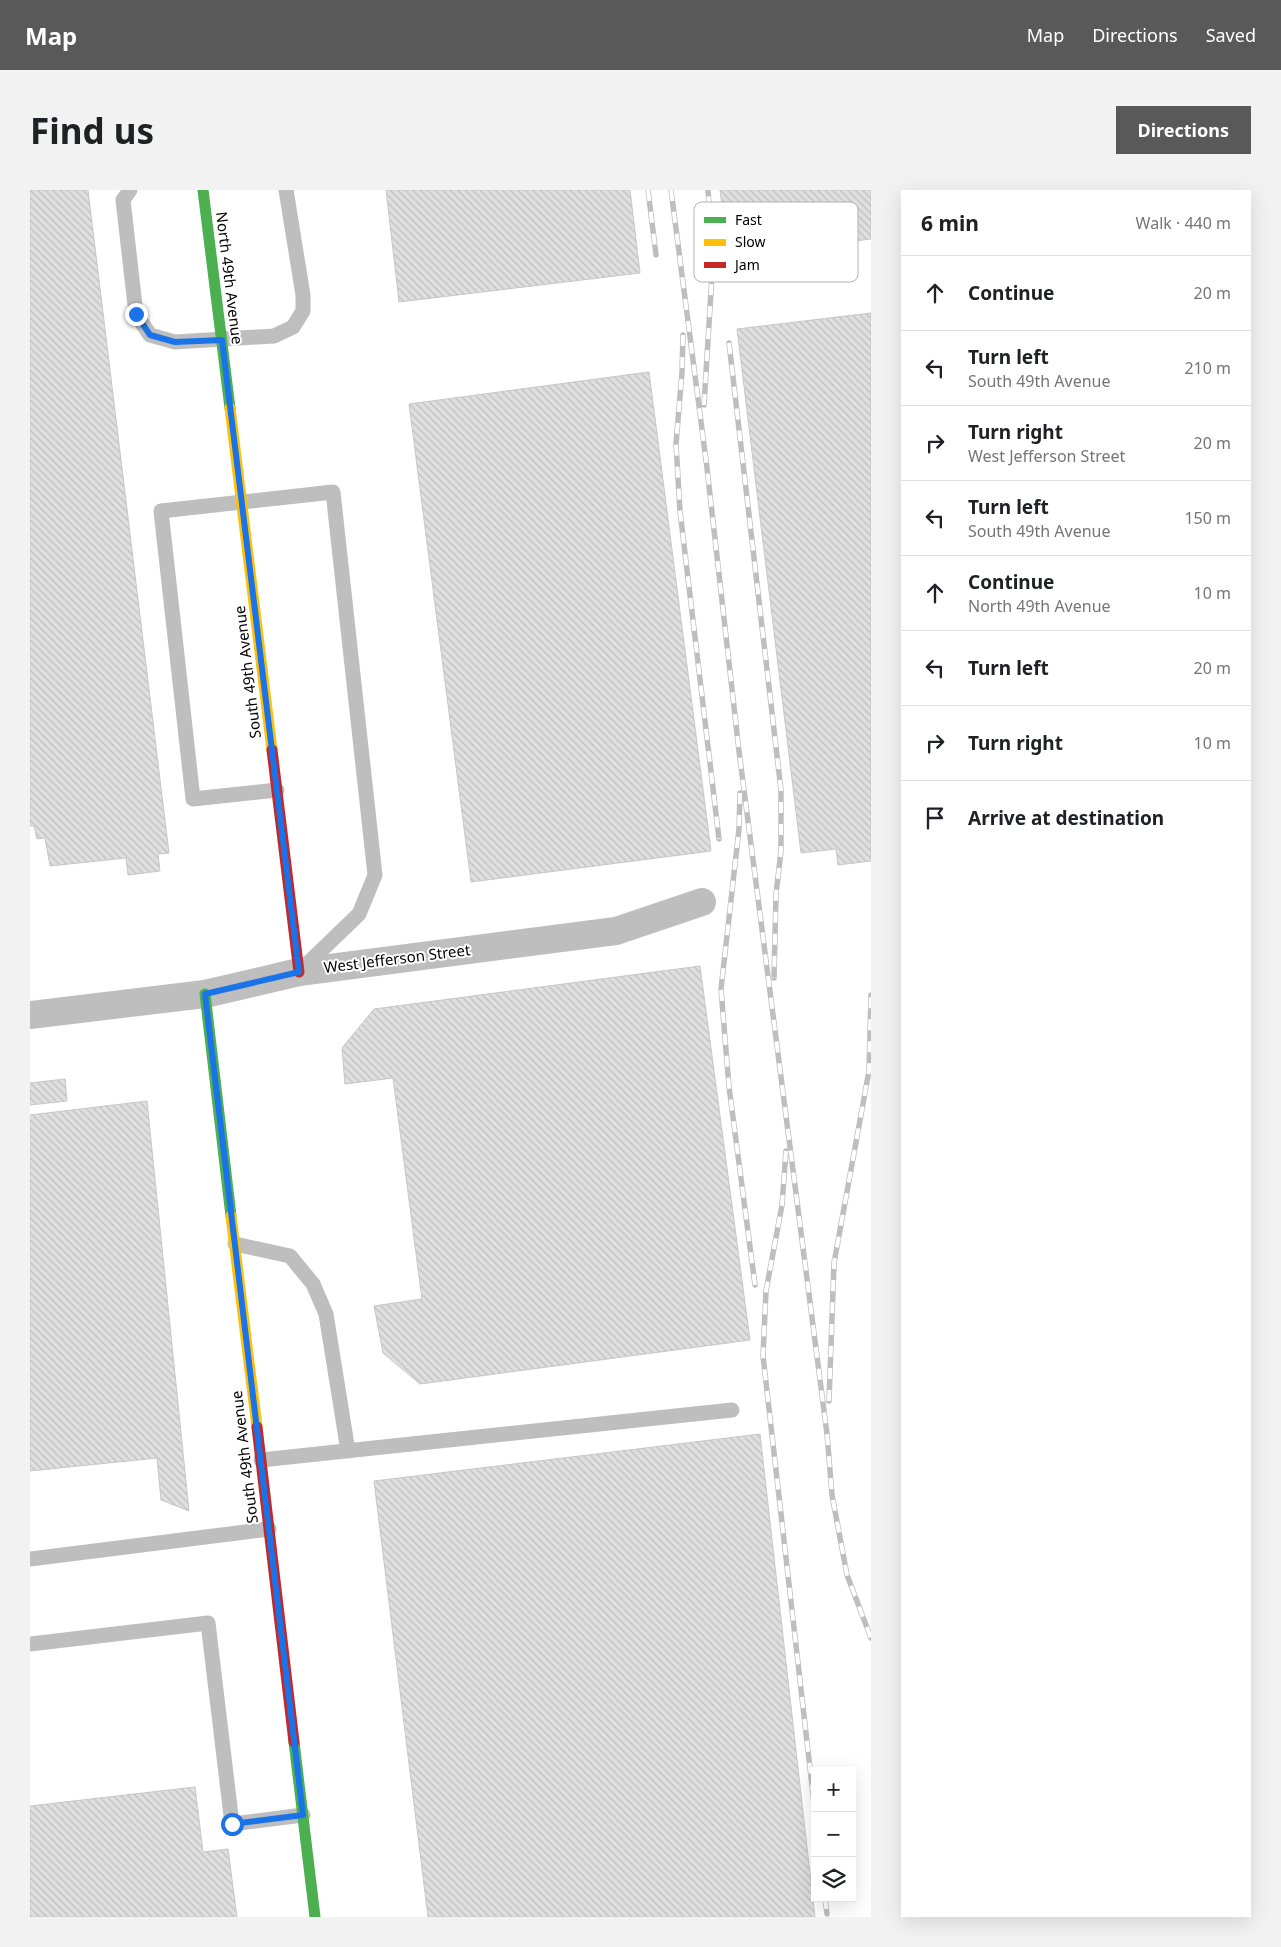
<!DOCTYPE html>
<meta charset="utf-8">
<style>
body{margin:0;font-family:"Noto Sans",sans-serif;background:#f2f2f2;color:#202124}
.controls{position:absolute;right:15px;bottom:15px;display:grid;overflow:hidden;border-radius:0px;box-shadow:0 5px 20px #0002}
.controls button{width:45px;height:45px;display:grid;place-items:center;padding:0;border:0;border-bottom:1px solid #e0e0e0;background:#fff;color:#202124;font:25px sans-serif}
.stop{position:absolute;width:15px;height:15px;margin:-11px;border:4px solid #1a73e8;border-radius:50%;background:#fff}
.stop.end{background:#1a73e8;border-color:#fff;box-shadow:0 1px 5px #0008}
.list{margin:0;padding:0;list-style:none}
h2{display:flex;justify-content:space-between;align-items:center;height:65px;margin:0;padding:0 20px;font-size:21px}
h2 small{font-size:16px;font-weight:400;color:#757577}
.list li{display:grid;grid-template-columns:32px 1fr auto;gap:15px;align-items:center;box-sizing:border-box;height:75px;padding:0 20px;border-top:1px solid #e0e0e0}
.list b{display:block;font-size:19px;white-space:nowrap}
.list p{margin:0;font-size:16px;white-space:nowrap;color:#757577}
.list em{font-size:16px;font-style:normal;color:#757577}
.icon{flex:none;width:28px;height:28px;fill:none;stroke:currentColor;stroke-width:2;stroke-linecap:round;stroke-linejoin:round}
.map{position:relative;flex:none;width:841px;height:1727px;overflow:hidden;border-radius:0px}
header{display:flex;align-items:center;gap:30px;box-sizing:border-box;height:70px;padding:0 25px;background:#595959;color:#fff}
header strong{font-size:24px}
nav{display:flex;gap:28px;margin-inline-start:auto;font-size:18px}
.intro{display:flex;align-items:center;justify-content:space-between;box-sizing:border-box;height:120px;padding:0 30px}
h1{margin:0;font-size:35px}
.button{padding:12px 22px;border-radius:0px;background:#595959;color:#fff;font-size:18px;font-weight:700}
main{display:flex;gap:30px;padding:0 30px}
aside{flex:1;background:#fff;border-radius:0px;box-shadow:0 5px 20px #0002}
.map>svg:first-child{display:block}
.building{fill:url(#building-back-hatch);stroke:#c7c7c7}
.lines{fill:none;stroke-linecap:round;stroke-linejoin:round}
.lane{stroke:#bebebe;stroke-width:15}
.street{stroke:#bebebe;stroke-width:28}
.fast{stroke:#4caf50;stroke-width:11}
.slow{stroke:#ffc107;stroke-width:11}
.jam{stroke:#c62828;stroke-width:11}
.rail-casing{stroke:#bebebe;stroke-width:5.5}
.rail{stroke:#fff;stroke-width:4;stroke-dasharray:11;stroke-linecap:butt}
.route{stroke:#1a73e8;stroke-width:6}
.labels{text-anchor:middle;stroke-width:4;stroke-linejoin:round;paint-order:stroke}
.street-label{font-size:15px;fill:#000;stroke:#fff}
.key{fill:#fff;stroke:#b2b2b2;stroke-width:1}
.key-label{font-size:14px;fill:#000}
</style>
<header>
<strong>Map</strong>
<nav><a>Map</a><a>Directions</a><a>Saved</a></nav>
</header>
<div class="intro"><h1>Find us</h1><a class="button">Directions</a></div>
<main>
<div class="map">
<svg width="841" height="1727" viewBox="0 0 841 1727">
<defs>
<pattern id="building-back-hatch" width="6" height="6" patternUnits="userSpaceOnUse" patternTransform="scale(1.25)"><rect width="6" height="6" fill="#dfdfdf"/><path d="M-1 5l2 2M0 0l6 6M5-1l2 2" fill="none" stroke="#bebebe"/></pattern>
</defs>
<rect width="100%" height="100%" fill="#fff"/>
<path class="building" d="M0 0H58L139 663 128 664 130 681 98 685 96 668 20 676 15 648 7 649 4 636H0Z
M356 0H600L610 83 369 112Z
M690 0H841V49L699 67Z
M841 123V671L808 675 806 659 771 663 707 139Z
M619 182 681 661 441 692 379 214Z
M670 776 720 1150 390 1194 353 1163 344 1116 392 1109 363 888 315 894 312 858 344 819Z
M35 889 37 911 0 915V893Z
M117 911 159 1321 131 1310 127 1268 0 1281V925Z
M730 1244 785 1727H398L344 1291Z
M165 1597 173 1662 198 1659 207 1727H0V1616Z"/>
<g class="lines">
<path class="lane" d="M100 0 93 10 106 124 120 145 145 152 244 146 263 137 273 121V105L256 0
M247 600 163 609 131 321 303 302 345 685 329 724 272 779
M205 1054 260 1066 283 1094 296 1124 318 1261
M231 1270 702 1220
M0 1369 239 1339
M0 1454 178 1433 202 1634 273 1625"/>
<path class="street" d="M0 825 175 804 269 782 586 741 672 712"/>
<path class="fast" d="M173 0 200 218
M175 804 201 1026
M264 1552 285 1727"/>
<path class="slow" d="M200 218 242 560
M201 1026 227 1237"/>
<path class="jam" d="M242 560 269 782
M227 1237 264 1552"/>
<g class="rail-casing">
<path id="rail" d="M618 0 626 65
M641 0 677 278 709 561 797 1244 802 1305 817 1385 841 1448
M653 145 652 182 646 254 650 321 689 649
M699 153 751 600V661L746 704 744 788
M674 215 683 69 678 0
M710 603 709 639 691 799 699 897 725 1095
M756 961 752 1015 736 1101 733 1166 785 1622
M799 1211 804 1073 839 881 841 805
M795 1708 797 1724"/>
</g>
<use href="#rail" class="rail"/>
</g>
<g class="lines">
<path class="route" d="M106 124 120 145 145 152 192 150 269 782 175 804 273 1625 202 1634"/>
</g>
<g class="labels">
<g class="street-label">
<text transform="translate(199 88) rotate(83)" y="5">North 49th Avenue</text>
<text transform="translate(218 482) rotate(-97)" y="5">South 49th Avenue</text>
<text transform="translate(367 769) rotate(-7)" y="5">West Jefferson Street</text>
<text transform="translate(215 1267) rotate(-97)" y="5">South 49th Avenue</text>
</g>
</g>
<rect x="664" y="12" width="164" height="80" rx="8" class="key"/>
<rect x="674" y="27" width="22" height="6" fill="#4caf50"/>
<rect x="674" y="49" width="22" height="7" fill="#ffc107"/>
<rect x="674" y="72" width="22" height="6" fill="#c62828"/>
<g class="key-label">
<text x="705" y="35">Fast</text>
<text x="705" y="57">Slow</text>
<text x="705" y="80">Jam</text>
</g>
</svg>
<div class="controls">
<button>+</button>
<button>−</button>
<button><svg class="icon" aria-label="layers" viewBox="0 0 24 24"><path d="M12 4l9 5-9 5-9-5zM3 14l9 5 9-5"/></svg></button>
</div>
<div class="stop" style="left:202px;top:1634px"></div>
<div class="stop end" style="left:106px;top:124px"></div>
</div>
<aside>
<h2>6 min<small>Walk · 440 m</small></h2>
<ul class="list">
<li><svg class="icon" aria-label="ahead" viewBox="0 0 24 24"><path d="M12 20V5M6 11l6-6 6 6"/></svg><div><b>Continue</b></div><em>20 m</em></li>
<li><svg class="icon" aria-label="left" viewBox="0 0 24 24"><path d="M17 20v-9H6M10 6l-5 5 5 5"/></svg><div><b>Turn left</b><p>South 49th Avenue</p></div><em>210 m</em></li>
<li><svg class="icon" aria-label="right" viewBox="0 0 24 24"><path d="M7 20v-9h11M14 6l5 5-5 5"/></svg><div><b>Turn right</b><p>West Jefferson Street</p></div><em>20 m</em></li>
<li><svg class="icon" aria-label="left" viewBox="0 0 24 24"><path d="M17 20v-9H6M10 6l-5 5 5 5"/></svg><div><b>Turn left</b><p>South 49th Avenue</p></div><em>150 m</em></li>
<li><svg class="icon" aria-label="ahead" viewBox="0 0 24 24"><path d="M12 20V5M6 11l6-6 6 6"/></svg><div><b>Continue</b><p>North 49th Avenue</p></div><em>10 m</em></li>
<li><svg class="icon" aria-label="left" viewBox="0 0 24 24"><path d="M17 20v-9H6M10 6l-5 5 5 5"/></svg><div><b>Turn left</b></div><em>20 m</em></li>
<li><svg class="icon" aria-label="right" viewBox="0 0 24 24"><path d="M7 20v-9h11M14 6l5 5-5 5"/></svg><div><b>Turn right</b></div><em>10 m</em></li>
<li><svg class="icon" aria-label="arrive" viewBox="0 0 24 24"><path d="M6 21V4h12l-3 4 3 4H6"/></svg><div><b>Arrive at destination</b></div></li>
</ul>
</aside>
</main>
